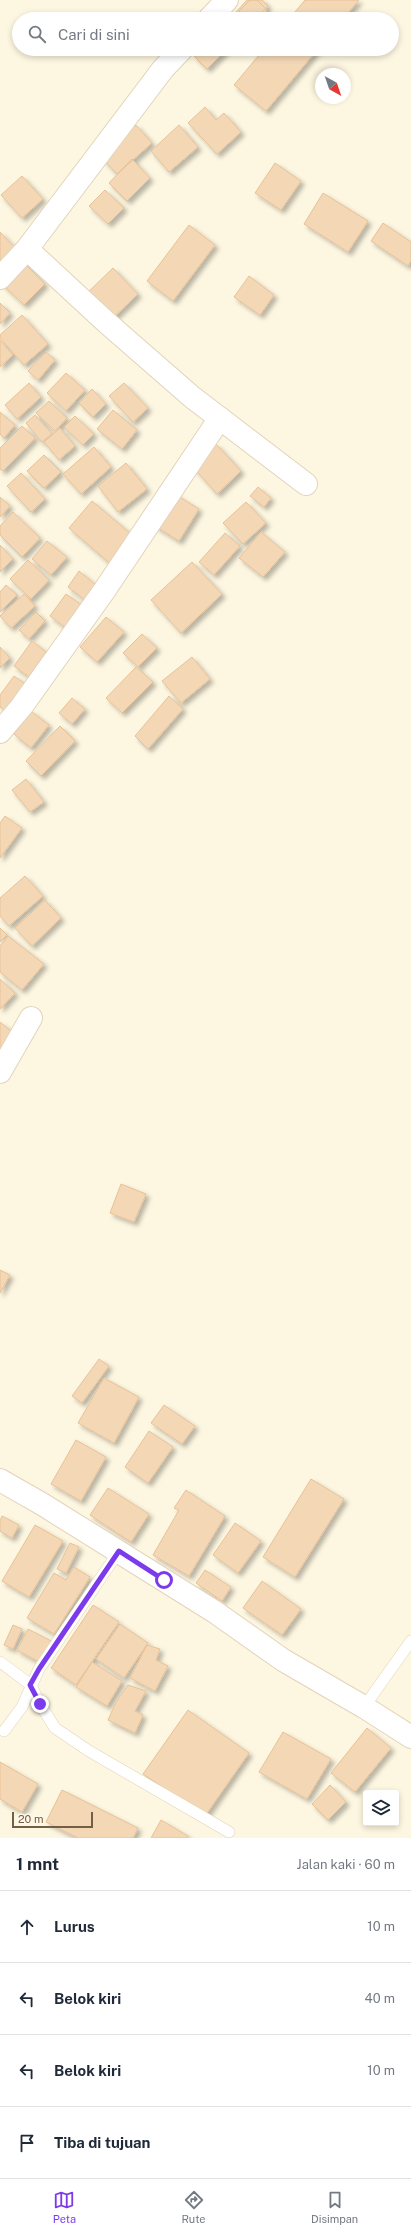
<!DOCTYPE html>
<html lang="id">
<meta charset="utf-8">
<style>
body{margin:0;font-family:"Public Sans",sans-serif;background:#f2f2f3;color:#1f2937}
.controls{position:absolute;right:12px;bottom:12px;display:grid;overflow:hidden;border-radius:4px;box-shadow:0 2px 6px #0003}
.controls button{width:36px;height:36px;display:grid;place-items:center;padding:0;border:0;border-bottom:1px solid #e0e1e3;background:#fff;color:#1f2937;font:20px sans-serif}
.compass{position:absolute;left:315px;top:68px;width:36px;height:36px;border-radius:50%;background:#fff;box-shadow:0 2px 6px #0003;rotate:140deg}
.scale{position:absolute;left:12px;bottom:10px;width:81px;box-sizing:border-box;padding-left:4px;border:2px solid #755e46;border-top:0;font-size:11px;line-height:14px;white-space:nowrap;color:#755e46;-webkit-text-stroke:3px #fff9e7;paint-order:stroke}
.stop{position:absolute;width:12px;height:12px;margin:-9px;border:3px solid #7c3aed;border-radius:50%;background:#fff}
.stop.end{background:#7c3aed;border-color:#fff;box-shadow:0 1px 4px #0008}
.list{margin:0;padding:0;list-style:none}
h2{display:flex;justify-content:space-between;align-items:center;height:52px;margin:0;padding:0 16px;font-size:17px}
h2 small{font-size:13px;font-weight:400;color:#747a83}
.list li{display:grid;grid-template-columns:26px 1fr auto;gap:12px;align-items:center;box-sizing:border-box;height:72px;padding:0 16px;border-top:1px solid #e0e1e3}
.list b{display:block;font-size:15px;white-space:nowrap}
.list em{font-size:13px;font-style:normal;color:#747a83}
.icon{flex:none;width:22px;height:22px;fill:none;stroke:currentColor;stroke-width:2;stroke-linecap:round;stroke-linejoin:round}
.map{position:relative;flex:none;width:411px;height:1838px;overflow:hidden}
.search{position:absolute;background:#fff;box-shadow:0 2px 6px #0003;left:12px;right:12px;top:12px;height:44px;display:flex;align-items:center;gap:10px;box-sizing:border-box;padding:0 14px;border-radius:22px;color:#747a83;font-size:15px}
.sheet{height:340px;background:#fff}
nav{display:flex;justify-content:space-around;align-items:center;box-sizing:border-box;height:56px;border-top:1px solid #e0e1e3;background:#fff;font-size:11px;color:#747a83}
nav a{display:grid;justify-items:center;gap:2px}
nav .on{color:#7c3aed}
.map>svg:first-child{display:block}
.building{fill:#f4d8b6;stroke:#e7c196;filter:url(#shadow)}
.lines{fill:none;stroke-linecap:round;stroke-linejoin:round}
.service-casing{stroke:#e2d3bc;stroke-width:12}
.minor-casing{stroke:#e2d3bc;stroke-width:24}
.tertiary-casing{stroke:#e2d3bc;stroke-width:24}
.service{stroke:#fff;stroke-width:11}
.minor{stroke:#fff;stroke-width:22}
.tertiary{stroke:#fff;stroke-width:22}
.route{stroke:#7c3aed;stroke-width:5}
</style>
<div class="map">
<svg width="411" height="1838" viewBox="0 0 411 1838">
<defs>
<filter id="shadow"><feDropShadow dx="3.5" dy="3.5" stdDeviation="2" flood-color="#0004"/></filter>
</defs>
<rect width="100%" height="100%" fill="#fdf6e0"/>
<path class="building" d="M247 0H257L267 10 259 19H239L234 14Z
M250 0H262L268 6 256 19H247L239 11Z
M305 0H359L343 19H289Z
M201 49H225L226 50 207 69 194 56Z
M264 49H318L266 111 234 85Z
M205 107 216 120 224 113 241 132 217 154 188 123Z
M136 125 152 143 117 174 101 157Z
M179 125 198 147 169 172 151 151Z
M132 159 150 178 127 201 109 183Z
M275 163 301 181 281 210 255 193Z
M22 176 43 199 22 218 1 195Z
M105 190 124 208 108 224 89 206Z
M323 193 368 221 348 252 304 224Z
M383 223 411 242V261L408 266 371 241Z
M189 225 215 245 173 301 147 281Z
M0 232 17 250 0 266Z
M23 262 45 284 24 305 2 284Z
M113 268 138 294 109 322 84 296Z
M249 276 274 295 260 315 234 297Z
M0 303 10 313 0 324Z
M22 315 48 344 24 365 0 338V335Z
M0 340 13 355 0 367Z
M46 352 55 360 38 380 28 371Z
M66 373 85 390 66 411 47 393Z
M29 383 41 397 17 419 5 405Z
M124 383 148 408 133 422 109 396Z
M92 389 106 404 93 417 79 403Z
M49 401 67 418 55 431 36 413Z
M113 410 137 430 122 449 97 429Z
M0 412 15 425 4 438 0 434Z
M35 415 52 434 42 442 26 423Z
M75 416 94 434 83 445 64 427Z
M22 426 35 438 3 471 0 469V448Z
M60 428 75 446 59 460 44 442Z
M216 444 241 471 217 494 192 466Z
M94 447 111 467 81 494 63 474Z
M44 455 61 472 44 488 27 471Z
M126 463 147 489 118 512 98 486Z
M21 473 45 499 31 512 7 486Z
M258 487 271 498 264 507 250 496Z
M175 494 199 509 179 541 155 526Z
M0 497 10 506 0 517Z
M92 501 137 539 113 566 69 528Z
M246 502 266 523 243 544 223 523Z
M13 512 40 538 22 557 0 535V526Z
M261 532 285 552 263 577 239 558Z
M225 533 240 546 214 575 199 562Z
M47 541 67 557 51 575 32 559Z
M0 545 13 559 0 572Z
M28 560 49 580 31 599 10 579Z
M192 562 222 594 181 633 151 600Z
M79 571 96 585 85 600 68 587Z
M6 585 17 595 0 612V592Z
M24 594 35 606 11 628 0 616Z
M66 594 86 608 70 631 50 616Z
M36 612 45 621 29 639 19 630Z
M106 617 124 632 97 662 80 647Z
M142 634 157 648 138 667 123 653Z
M32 641 46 652 29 677 14 666Z
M0 647 10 658 0 668Z
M192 657 210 679 181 703 162 681Z
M136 667 153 682 122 713 106 698Z
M14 676 27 685 7 712 0 707V695Z
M169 696 183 709 148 749 135 736Z
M72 698 85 709 72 724 59 713Z
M31 711 49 725 31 748 14 734Z
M60 726 75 741 41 776 26 761Z
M26 779 44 802 30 812 12 790Z
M5 816 22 828 0 858V823Z
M25 876 43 896 9 926 0 916V898Z
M45 900 61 918 32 946 15 928Z
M0 928 7 935 0 942Z
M8 936 44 964 22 990 0 972V946Z
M0 979 15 993 0 1009Z
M0 1022 17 1036 0 1056Z
M121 1184 146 1194 134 1222 110 1213Z
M0 1270 10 1275 0 1293Z
M99 1359 109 1366 82 1403 72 1396Z
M104 1378 139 1397 114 1443 78 1423Z
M164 1405 195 1426 182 1444 151 1423Z
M149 1431 173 1447 148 1483 125 1467Z
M76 1440 106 1457 81 1501 51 1484Z
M311 1479 344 1499 295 1577 263 1557Z
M108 1488 149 1514 131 1542 90 1515Z
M186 1490 225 1516 189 1576 153 1555 179 1510 174 1508Z
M2 1516 19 1525 12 1538 0 1531V1521Z
M235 1523 261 1541 238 1573 213 1555Z
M35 1525 63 1541 29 1597 2 1581Z
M70 1543 79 1547 66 1573 57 1569Z
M74 1567 90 1577 54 1634 27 1618 54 1573 66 1580Z
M205 1570 231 1587 222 1601 196 1583Z
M262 1581 301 1609 282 1635 243 1608Z
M93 1605 119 1622 76 1685 51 1668Z
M120 1624 148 1643 124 1678 96 1659Z
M13 1625 22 1629 13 1649 4 1645Z
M28 1629 53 1642 41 1663 17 1650Z
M147 1645 160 1649 156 1660 168 1666 155 1691 130 1678Z
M92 1662 122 1681 107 1706 76 1687Z
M128 1685 146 1691 135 1711 143 1715 135 1733 108 1720 116 1702Z
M188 1710 249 1753 205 1816 143 1774Z
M367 1728 391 1748 355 1792 331 1773Z
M283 1732 331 1759 307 1799 259 1772Z
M0 1762 38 1784 22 1812 0 1799Z
M330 1785 346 1802 328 1820 312 1804Z
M62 1790 138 1828 133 1838H78L46 1822Z
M161 1820 188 1836 187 1838H151Z"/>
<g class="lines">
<g class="service-casing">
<path id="service" d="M0 1662 31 1685 40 1704 55 1728 89 1751 229 1832
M364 1707 411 1641
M4 1731 22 1707 39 1669 119 1551"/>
</g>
<g class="minor-casing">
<path id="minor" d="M209 19 227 0
M27 249 106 322 192 397 306 484
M0 278 27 249 163 69 182 49
M0 732 22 706 104 591 220 418
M0 1072 31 1018"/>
</g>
<g class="tertiary-casing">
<path id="tertiary" d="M0 1480 42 1504 215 1612 283 1660 364 1707 411 1737"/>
</g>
<use href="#service" class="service"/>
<use href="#minor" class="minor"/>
<use href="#tertiary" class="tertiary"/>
</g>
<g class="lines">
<path class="route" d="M40 1704 30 1685 39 1669 119 1551 164 1580"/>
</g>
</svg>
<div class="controls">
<button><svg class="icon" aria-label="layers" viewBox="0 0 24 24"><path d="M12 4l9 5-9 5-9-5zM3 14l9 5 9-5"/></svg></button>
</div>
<svg class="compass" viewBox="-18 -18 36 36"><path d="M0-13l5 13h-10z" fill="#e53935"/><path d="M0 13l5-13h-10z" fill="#747a83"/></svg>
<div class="scale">20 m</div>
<div class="stop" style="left:164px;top:1580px"></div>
<div class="stop end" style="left:40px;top:1704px"></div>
<div class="search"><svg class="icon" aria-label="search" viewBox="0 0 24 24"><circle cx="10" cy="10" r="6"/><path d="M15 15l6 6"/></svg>Cari di sini</div>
</div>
<section class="sheet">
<h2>1 mnt<small>Jalan kaki · 60 m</small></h2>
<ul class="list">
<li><svg class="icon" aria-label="ahead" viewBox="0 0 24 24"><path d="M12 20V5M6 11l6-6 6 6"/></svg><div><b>Lurus</b></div><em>10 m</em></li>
<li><svg class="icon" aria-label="left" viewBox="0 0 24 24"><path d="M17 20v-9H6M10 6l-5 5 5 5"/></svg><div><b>Belok kiri</b></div><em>40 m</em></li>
<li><svg class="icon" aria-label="left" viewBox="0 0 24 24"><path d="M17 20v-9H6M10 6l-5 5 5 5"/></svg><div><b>Belok kiri</b></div><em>10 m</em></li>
<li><svg class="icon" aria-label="arrive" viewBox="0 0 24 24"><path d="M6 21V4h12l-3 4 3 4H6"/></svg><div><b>Tiba di tujuan</b></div></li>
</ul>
</section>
<nav>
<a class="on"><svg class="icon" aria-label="map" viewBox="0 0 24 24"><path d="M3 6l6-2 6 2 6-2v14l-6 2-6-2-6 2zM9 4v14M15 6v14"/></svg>Peta</a>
<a><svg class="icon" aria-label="directions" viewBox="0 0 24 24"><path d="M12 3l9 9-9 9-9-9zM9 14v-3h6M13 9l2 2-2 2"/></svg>Rute</a>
<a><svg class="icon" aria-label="saved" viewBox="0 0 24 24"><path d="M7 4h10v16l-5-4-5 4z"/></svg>Disimpan</a>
</nav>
